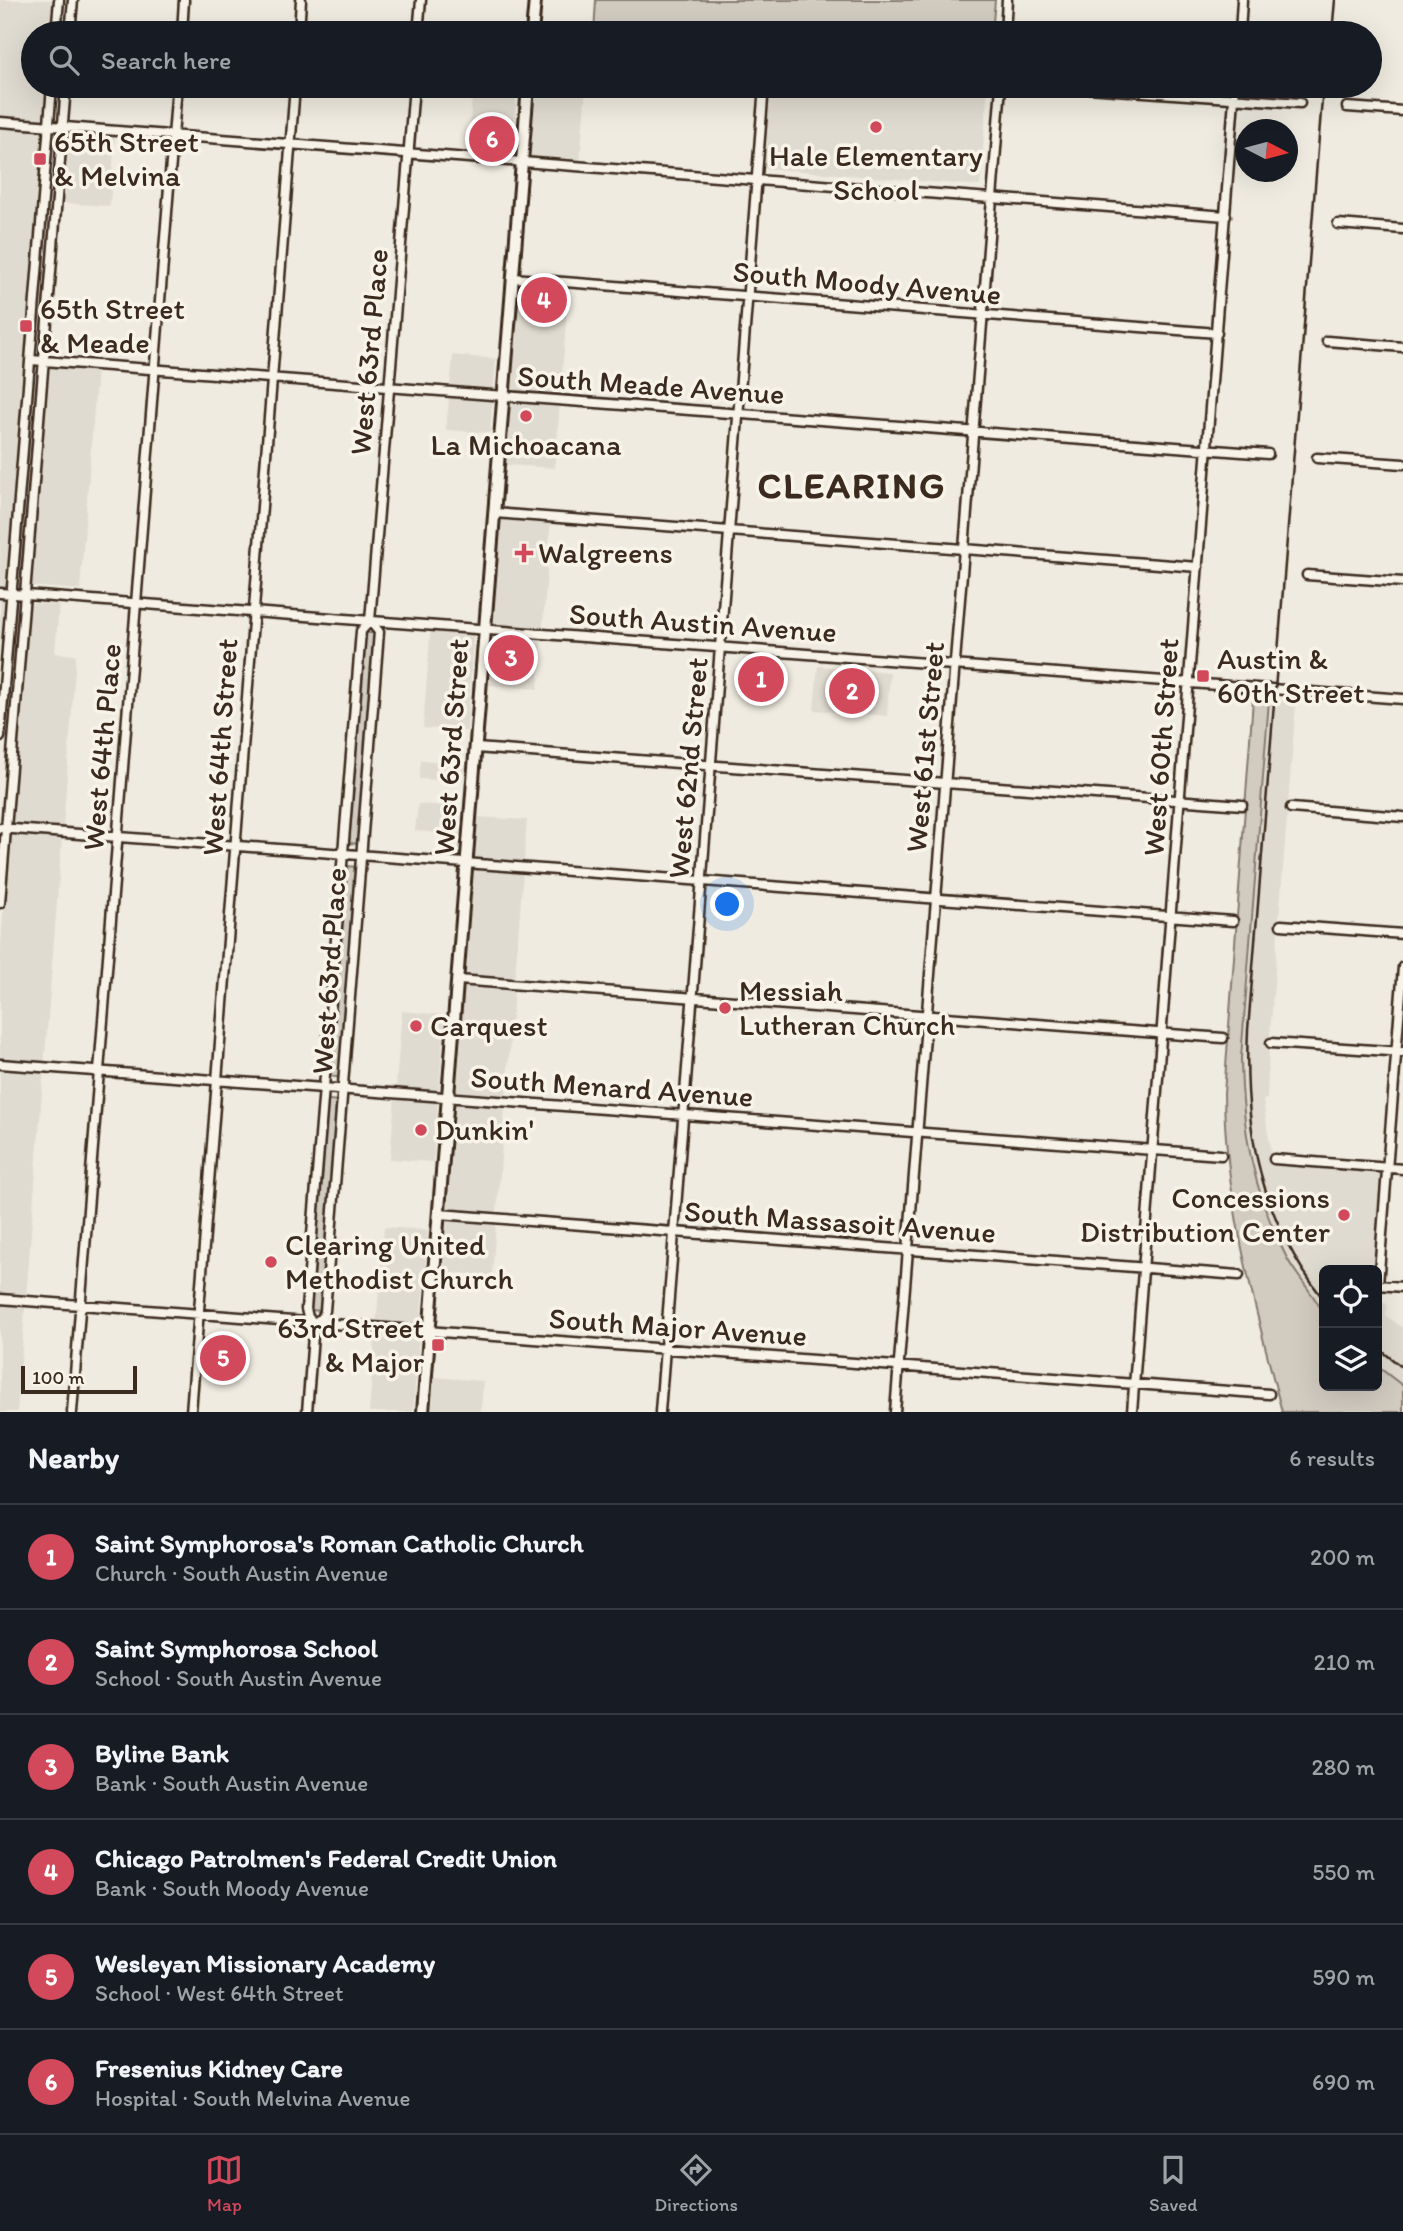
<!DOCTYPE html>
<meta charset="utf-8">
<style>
body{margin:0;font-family:Itim,sans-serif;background:#242831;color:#f1f3f6}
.controls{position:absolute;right:21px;bottom:21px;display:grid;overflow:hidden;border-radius:10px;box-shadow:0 7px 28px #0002}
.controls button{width:63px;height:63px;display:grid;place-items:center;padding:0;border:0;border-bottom:2px solid #363941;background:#171b24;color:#f1f3f6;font:35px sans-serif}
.compass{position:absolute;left:1235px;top:119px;width:63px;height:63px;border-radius:50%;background:#171b24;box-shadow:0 7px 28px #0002;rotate:96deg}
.scale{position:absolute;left:21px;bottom:18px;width:116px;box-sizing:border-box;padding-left:7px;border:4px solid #3b2a1e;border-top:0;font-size:19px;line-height:24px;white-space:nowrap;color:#3b2a1e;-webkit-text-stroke:5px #f7f3e8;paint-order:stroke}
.you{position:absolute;left:728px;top:905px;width:24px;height:24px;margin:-18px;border:5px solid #fff;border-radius:50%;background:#1a73e8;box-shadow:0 0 0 10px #1a73e833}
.badge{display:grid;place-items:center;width:46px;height:46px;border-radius:50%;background:#d1495b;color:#fff;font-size:23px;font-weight:700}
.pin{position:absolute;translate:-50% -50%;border:4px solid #fff;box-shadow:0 2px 7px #0006}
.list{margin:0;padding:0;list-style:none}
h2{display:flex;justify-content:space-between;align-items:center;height:91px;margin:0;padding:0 28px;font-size:30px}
h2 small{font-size:23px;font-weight:400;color:#9ea1a6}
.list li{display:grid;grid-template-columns:46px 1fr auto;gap:21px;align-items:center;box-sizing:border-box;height:105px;padding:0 28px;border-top:2px solid #363941}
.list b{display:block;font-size:26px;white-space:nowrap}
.list p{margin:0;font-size:23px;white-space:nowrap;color:#9ea1a6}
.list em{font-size:23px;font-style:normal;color:#9ea1a6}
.icon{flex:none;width:38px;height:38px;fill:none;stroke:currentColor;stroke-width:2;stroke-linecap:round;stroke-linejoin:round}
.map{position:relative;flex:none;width:1403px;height:1412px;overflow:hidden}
.search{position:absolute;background:#171b24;box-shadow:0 7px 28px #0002;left:21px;right:21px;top:21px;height:77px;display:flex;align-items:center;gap:18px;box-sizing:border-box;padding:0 24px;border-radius:38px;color:#9ea1a6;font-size:26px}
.sheet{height:721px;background:#171b24}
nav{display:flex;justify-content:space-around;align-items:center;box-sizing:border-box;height:98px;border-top:2px solid #363941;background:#171b24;font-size:19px;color:#9ea1a6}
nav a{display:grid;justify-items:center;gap:4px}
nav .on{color:#d1495b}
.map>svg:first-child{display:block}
.built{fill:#e0dbd0}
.green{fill:#d1cbc0;stroke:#867a6f;stroke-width:2}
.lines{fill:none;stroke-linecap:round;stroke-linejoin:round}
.minor-casing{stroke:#3b2a1e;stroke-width:13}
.major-casing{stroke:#3b2a1e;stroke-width:16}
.minor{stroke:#f7f3e8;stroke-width:8}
.major{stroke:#f7f3e8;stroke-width:10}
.rail{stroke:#3b2a1e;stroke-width:2.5}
.poi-dot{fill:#d1495b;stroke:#f7f3e8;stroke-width:2.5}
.labels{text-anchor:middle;stroke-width:7;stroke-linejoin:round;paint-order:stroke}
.poi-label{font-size:30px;fill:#3b2a1e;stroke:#f7f3e8;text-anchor:start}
.street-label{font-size:30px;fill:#3b2a1e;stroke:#f7f3e8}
.district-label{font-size:37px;font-weight:bold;letter-spacing:2px;fill:#3b2a1e;stroke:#f7f3e8}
</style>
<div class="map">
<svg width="1403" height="1412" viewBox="0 0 1403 1412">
<rect width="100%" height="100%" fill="#efebe0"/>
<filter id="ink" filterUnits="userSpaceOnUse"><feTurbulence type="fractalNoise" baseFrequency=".0143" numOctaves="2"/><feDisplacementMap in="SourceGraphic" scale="14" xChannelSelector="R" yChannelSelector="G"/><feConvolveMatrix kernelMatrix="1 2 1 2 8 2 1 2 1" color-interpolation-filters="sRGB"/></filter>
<g filter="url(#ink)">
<path class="built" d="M0 0H55L53 33H33V86H49L0 735Z
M473 86H517L512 159 467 156Z
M536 86H586L580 165 530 161Z
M771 86H988L980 186 764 168Z
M65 132 115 136 110 206 60 203Z
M520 280 569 284 555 468 506 465Z
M453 355 496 359 490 433 446 430Z
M46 367 97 370 80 590 28 586Z
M502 515 551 519 538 689 489 685Z
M28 603 59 605 55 653 76 655 63 828 11 823Z
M431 624 474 628 467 731 423 728Z
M818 666 890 672 887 716 814 710Z
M1269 700 1296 703 1269 1047 1267 1099 1263 1100 1273 1165 1382 1171 1375 1270H1324V1314L1288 1261 1260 1194 1250 1158 1242 1094 1241 1058Z
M421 760 465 764 463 781 419 779Z
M418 804 461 807 459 835 415 831Z
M478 817 527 820 492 1276 443 1272Z
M9 834 62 838 17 1412H0V956Z
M402 1011 445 1015 433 1162 390 1159Z
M384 1227 428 1230 413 1412H369Z
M1377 1288 1380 1289 1379 1302 1387 1304 1386 1316 1403 1328V1386L1377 1366Z
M434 1377 483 1381 481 1412H432Z"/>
<path class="green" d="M596 0H995L992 33H594Z
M365 633H375L359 844 349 843Z
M1253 699 1269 700 1241 1058C1242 1130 1253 1193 1287 1258 1294 1273 1322 1304 1324 1316 1328 1338 1324 1364 1324 1386H1377V1366L1403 1386V1412H1282C1255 1307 1225 1203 1224 1094Z
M346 866 357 867 341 1078 330 1076Z
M328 1100 339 1101 322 1311 311 1310Z"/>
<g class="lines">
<g class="minor-casing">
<path id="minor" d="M56 33 59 0
M70 33 73 0
M182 33 184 0
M299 33 301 0
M418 33 421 0
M1005 33 1007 0
M1240 33 1242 0
M1059 86 1300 103
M1347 107 1403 111
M0 122 1226 216
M1338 224 1403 229
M513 278 1217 333
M1327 341 1403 347
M31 360 1268 454
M1317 458 1403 464
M494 513 1198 567
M1307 575 1403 582
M0 593 1403 699
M0 737 52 86
M476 748 1242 805
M1291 808 1403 817
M0 828 1233 921
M0 903 66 86
M1281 925 1403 934
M1403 967 1378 1285 1403 1287
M458 980 1223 1038
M1271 1043 1403 1052
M0 1064 1221 1155
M1274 1159 1403 1169
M439 1214 1239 1275
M0 1299 1269 1394
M314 1323 322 1318 325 1311 379 632 370 621
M72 1412 177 86
M191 1412 295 86
M307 1412 314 1323 308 1317 306 1309 361 631 370 621 414 86
M660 1412 764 86
M895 1412 1001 86
M1132 1412 1235 86"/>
</g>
<g class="major-casing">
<path id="major" d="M532 33 535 0
M423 1412 528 86"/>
</g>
<use href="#minor" class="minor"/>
<use href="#major" class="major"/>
<path class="rail" d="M1332 33 1335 0
M1323 86 1248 1030C1243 1132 1261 1219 1324 1300
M1377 1347 1403 1368"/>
</g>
</g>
<g class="poi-dot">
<circle cx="876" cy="127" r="7"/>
<rect x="33" y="152" width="14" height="14" rx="3.5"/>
<rect x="19" y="319" width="14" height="14" rx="3.5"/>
<circle cx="526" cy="416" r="7"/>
<path d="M520.5 542.5h7v7h7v7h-7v7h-7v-7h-7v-7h7z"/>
<rect x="1196" y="669" width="14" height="14" rx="3.5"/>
<circle cx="725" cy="1008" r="7"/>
<circle cx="416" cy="1026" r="7"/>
<circle cx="421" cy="1130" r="7"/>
<circle cx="1344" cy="1215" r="7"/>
<circle cx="271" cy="1262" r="7"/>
<rect x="431" y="1338" width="14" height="14" rx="3.5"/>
</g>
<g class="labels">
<g class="poi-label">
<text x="54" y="152">65th Street<tspan x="54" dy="34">&amp; Melvina</tspan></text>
<text x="876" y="166" text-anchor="middle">Hale Elementary<tspan x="876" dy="34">School</tspan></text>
<text x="40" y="319">65th Street<tspan x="40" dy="34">&amp; Meade</tspan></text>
<text x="526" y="455" text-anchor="middle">La Michoacana</text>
<text x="538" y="563">Walgreens</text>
<text x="1217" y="669">Austin &amp;<tspan x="1217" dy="34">60th Street</tspan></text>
<text x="739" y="1001">Messiah<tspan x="739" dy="34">Lutheran Church</tspan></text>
<text x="430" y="1036">Carquest</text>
<text x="435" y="1140">Dunkin'</text>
<text x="1330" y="1208" text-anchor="end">Concessions<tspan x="1330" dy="34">Distribution Center</tspan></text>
<text x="285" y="1255">Clearing United<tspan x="285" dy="34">Methodist Church</tspan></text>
<text x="424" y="1338" text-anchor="end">63rd Street<tspan x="424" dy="34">&amp; Major</tspan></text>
</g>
<g class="street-label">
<text transform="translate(867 283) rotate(5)" y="10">South Moody Avenue</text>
<text transform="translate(369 352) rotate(-85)" y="10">West 63rd Place</text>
<text transform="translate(651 385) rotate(4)" y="10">South Meade Avenue</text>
<text transform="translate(703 623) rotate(4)" y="10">South Austin Avenue</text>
<text transform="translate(102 747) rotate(-85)" y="10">West 64th Place</text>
<text transform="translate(220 747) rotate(-86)" y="10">West 64th Street</text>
<text transform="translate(451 747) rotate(-86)" y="10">West 63rd Street</text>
<text transform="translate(925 747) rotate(-85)" y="10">West 61st Street</text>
<text transform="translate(1161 747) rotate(-86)" y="10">West 60th Street</text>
<text transform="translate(688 768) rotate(-85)" y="10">West 62nd Street</text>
<text transform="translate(329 971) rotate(-86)" y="10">West 63rd Place</text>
<text transform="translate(612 1087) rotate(4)" y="10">South Menard Avenue</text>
<text transform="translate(840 1222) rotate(4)" y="10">South Massasoit Avenue</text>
<text transform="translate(678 1327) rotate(4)" y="10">South Major Avenue</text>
</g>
<g class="district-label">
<text x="852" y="498">CLEARING</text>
</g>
</g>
</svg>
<div class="controls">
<button><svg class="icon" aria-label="locate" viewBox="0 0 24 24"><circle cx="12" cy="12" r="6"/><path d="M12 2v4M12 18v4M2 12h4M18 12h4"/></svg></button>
<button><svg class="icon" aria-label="layers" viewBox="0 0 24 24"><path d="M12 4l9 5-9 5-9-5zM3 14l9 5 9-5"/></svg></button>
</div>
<svg class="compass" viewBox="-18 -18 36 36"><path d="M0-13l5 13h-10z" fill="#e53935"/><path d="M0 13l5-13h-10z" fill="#9ea1a6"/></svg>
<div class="scale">100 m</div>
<div class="you"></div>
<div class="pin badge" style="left:761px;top:679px">1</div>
<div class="pin badge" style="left:852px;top:691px">2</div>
<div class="pin badge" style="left:511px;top:658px">3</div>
<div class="pin badge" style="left:544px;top:300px">4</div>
<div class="pin badge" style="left:223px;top:1358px">5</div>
<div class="pin badge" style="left:492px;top:139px">6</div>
<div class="search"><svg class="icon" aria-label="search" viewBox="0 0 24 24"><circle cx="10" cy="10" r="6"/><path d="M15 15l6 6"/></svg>Search here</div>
</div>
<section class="sheet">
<h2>Nearby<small>6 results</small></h2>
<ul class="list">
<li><span class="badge">1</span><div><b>Saint Symphorosa's Roman Catholic Church</b><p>Church · South Austin Avenue</p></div><em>200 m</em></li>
<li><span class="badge">2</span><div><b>Saint Symphorosa School</b><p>School · South Austin Avenue</p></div><em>210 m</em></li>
<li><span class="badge">3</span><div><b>Byline Bank</b><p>Bank · South Austin Avenue</p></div><em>280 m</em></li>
<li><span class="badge">4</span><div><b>Chicago Patrolmen's Federal Credit Union</b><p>Bank · South Moody Avenue</p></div><em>550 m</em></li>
<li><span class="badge">5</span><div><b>Wesleyan Missionary Academy</b><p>School · West 64th Street</p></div><em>590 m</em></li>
<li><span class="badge">6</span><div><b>Fresenius Kidney Care</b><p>Hospital · South Melvina Avenue</p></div><em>690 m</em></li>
</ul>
</section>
<nav>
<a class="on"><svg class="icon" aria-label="map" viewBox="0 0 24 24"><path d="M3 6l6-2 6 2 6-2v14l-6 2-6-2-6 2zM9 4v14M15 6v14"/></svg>Map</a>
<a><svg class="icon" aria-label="directions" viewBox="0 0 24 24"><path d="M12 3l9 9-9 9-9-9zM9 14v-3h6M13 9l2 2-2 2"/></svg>Directions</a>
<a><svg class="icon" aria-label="saved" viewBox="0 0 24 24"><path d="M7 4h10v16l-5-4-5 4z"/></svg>Saved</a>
</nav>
